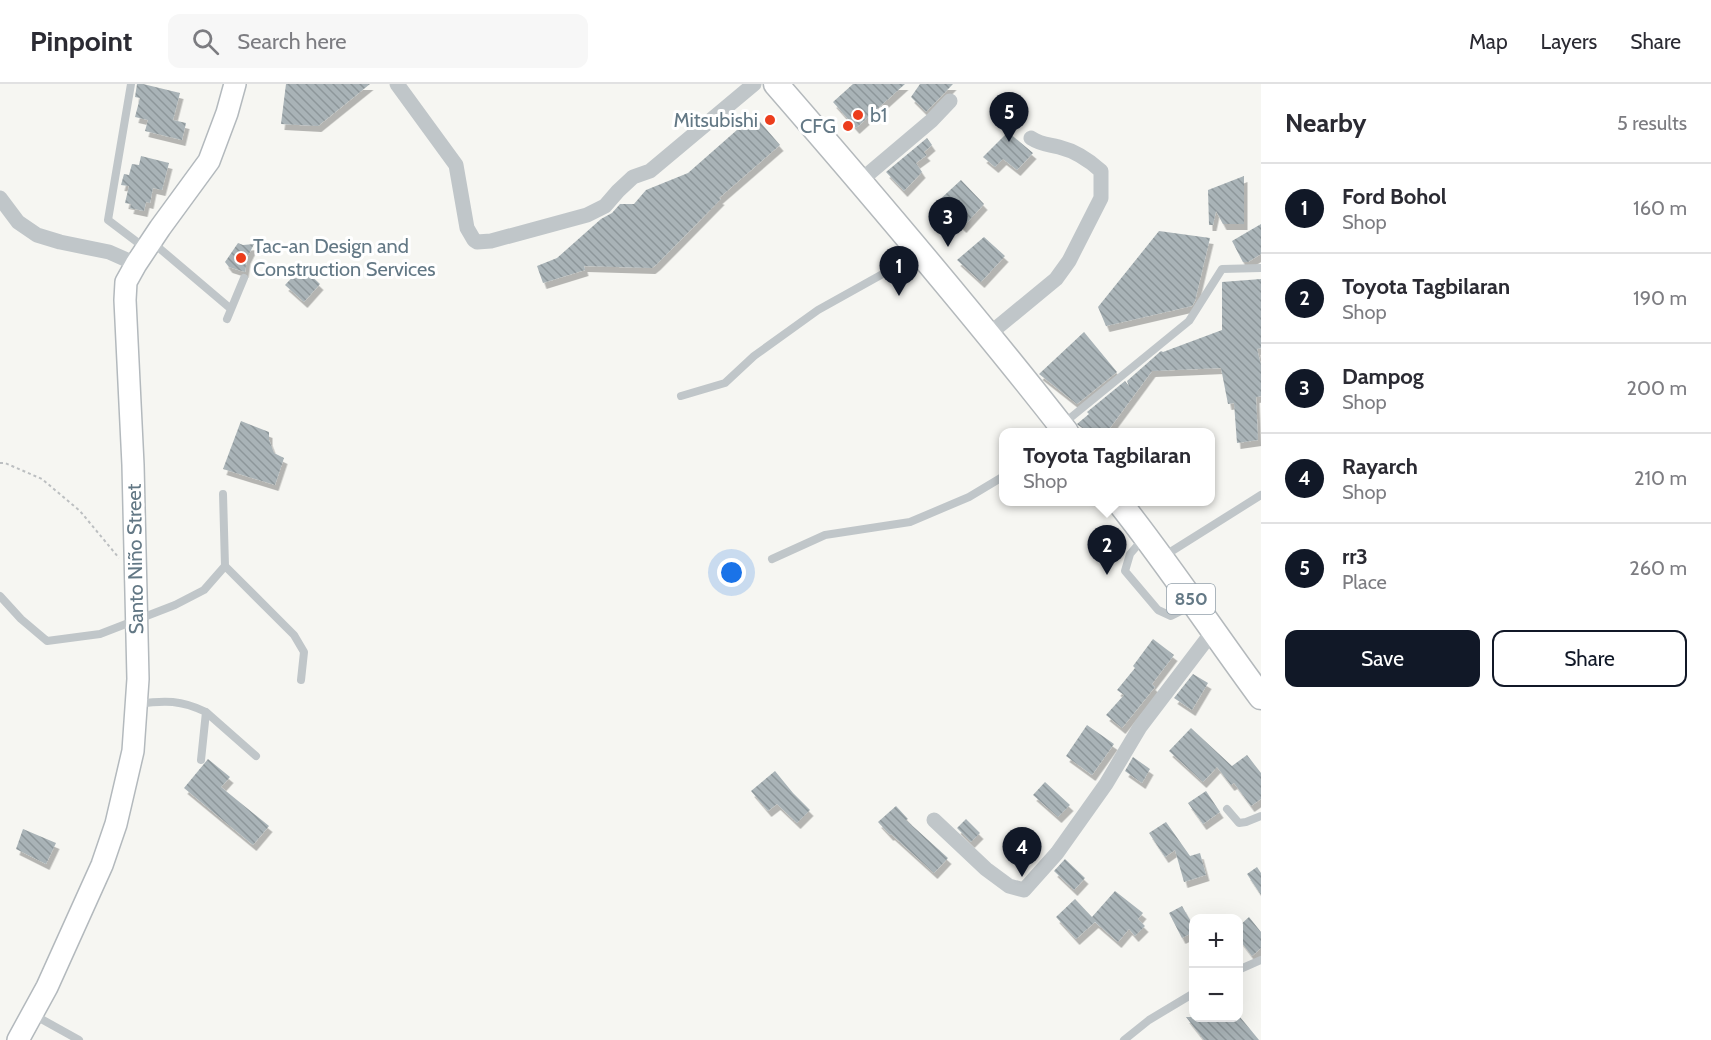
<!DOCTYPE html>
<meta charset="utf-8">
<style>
body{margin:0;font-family:Cabin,sans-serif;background:#f7f7f7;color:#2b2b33}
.controls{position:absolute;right:18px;bottom:18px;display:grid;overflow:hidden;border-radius:12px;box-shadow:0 6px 24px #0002}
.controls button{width:54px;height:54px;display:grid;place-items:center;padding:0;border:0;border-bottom:2px solid #e1e1e2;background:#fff;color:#2b2b33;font:30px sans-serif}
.you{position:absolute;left:732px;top:489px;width:21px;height:21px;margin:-15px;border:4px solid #fff;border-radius:50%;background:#1a73e8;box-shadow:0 0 0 9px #1a73e833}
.badge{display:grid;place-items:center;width:39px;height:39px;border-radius:50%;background:#111827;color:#fff;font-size:20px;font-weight:700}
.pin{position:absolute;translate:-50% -50px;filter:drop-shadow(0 2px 3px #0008)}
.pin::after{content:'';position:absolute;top:32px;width:21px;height:18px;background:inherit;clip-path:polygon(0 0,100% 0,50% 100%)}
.popup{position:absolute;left:999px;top:344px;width:216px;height:78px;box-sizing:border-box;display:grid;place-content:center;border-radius:12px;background:#fff;filter:drop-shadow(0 2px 4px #0005);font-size:20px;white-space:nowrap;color:#7c7c81}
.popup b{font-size:22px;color:#2b2b33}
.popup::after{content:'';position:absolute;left:50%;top:100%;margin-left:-12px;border:12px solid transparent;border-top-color:#fff}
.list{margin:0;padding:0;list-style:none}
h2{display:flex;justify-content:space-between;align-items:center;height:78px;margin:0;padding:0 24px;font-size:26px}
h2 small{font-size:20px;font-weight:400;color:#7c7c81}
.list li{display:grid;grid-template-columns:39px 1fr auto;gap:18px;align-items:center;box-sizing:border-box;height:90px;padding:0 24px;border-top:2px solid #e1e1e2}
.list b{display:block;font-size:22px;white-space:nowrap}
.list p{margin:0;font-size:20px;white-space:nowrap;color:#7c7c81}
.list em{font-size:20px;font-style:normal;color:#7c7c81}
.actions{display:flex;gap:12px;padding:18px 24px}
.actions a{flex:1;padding:14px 0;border:2px solid #111827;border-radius:12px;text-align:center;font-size:21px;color:#111827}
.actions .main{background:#111827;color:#fff}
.icon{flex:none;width:33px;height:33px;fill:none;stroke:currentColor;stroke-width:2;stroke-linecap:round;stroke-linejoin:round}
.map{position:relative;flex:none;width:1261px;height:956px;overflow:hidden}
header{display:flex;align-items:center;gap:36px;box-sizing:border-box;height:84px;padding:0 30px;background:#fff;border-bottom:2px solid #e1e1e2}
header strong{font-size:28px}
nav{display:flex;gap:33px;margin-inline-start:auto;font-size:21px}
.search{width:420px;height:54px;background:#f7f7f7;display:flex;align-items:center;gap:15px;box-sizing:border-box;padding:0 21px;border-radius:12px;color:#7c7c81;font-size:22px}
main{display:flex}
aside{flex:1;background:#fff}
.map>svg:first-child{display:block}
.building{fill:url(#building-back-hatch);filter:url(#shadow)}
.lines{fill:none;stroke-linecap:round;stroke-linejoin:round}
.secondary-casing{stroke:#b3b9bd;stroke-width:24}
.primary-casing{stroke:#b4b9bc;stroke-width:27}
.path{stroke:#bcbfc1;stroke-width:2;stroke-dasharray:3 3;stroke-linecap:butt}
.lane{stroke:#c0c6c9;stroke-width:8}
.street{stroke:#c0c6c9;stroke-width:15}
.secondary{stroke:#fff;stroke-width:21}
.primary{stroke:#fff;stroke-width:24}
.poi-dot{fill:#ec3d1c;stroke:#fff;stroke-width:2}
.labels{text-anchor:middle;stroke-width:6;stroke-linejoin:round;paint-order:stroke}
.shield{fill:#fff;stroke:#92a0aa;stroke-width:1.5}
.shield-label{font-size:18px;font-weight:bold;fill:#637885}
.poi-label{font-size:20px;fill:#637885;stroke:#fff;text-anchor:start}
.street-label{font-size:20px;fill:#637885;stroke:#fff}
</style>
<header>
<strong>Pinpoint</strong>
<div class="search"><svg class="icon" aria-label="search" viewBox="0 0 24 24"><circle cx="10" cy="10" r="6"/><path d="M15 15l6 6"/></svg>Search here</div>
<nav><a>Map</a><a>Layers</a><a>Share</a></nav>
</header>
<main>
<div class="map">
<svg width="1261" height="956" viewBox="0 0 1261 956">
<defs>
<pattern id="building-back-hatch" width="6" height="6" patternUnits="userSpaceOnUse" patternTransform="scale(1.5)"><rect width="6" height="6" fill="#a9b3b7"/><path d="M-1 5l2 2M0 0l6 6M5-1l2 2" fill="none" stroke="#8d969a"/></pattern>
<filter id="shadow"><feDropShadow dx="3.5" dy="6" stdDeviation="0" flood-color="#0004"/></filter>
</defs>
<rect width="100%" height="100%" fill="#f6f6f2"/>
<path class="building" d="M137 0H143L180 9 173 36 186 39 182 56 145 47 148 36 135 33 140 14 135 13Z
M286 0H370L318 42 281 40Z
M853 0H905L856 44 833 18Z
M920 0H953L926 28 911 13Z
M754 31 780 61 719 114 721 115 657 180 652 184 584 182 585 186 543 199 537 182 557 174 601 135 612 129 620 120H634L646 106 688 89Z
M1008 48 1033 69 1017 86 1003 75 995 83 983 73Z
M927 54 932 61 924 68 927 71 916 79 922 88 904 107 886 88Z
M141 72 169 79 162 106 153 104 150 119 146 118 144 127 130 124 131 120 125 119 129 102 121 101 124 90 129 91 132 80 139 81Z
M1244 92V140H1223L1216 127 1213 141H1209L1208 106Z
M961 96 984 120 963 143 937 118Z
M1261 140V170L1248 178H1243L1232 157Z
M1159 147 1210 154 1195 217 1192 222 1106 242 1098 223Z
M984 153 1005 172 981 198 957 176Z
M238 159 243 161 254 160 247 174 245 188 229 183 225 178Z
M302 183 320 200 304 218 285 201Z
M1261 195V264L1257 265 1261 281V312L1256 313 1258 356 1237 359 1234 319 1228 320 1221 284 1152 287 1107 348H1088L1078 341 1077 340 1089 330 1087 328 1125 297 1129 302 1127 297 1161 267 1163 268 1222 246V198Z
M1084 248 1117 288 1077 320 1039 290Z
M241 337 269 348V356L274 369 284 374 275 401 223 385Z
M1153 555 1174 571 1152 600 1155 603 1122 644 1106 631 1124 611 1117 606 1135 584 1133 582Z
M1193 590 1208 599 1192 626 1174 614Z
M1087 641 1114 660 1092 691 1066 672Z
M1191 644 1232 682 1247 671 1261 689V715L1251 722 1234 699 1231 701 1217 683 1203 698 1169 667Z
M1133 673 1150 685 1142 699 1125 687Z
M208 675 230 693 221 703 269 742 253 761 184 704Z
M775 687 793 709 810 726 797 739 777 720 768 727 751 707Z
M1045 698 1070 721 1058 733 1033 711Z
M1206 707 1220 728 1203 740 1188 719Z
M896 722 908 735 906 736 948 774 934 789 891 750 890 751 878 738Z
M966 735 980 749 971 758 957 744Z
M1166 738 1190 772 1200 769 1206 791 1184 798 1175 766 1165 773 1149 749Z
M23 745 56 759 46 780 16 765Z
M1065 775 1085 794 1074 806 1054 787Z
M1257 783 1261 789V811L1247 790Z
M1115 807 1143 829 1138 835 1145 842 1135 852 1129 845 1118 858 1095 838 1076 855 1056 833 1075 815 1092 833Z
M1182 822 1194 843V848L1182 854 1169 829Z
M1249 833 1261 848V864L1252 872 1239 855V842Z
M1186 933H1240L1259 956H1204Z"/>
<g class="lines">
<g class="secondary-casing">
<path id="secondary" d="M18 956 47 903 102 781 116 740 133 667 138 595 133 381 125 216 126 198 136 180 160 144 209 77 227 29 235 0"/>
</g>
<g class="primary-casing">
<path id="primary" d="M776 0C875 114 973 229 1066 348
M1119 418C1169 481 1213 548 1261 613"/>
</g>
<path class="path" d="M0 379H5L42 395 80 427 119 474"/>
<path class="lane" d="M131 0 108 136 145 164
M152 158 231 225
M227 235 244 194
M681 312 725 299 754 272 818 226 888 187 913 163
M1064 339 1189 237 1222 185 1261 184
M1143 455 1130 470 1125 487 1158 526 1171 532 1183 526 1191 519
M1164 472 1261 411
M772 475 825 451 910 438 969 413 1004 392
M225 482 294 551 304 568 301 596
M0 512 21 535 47 557 100 550 175 521 204 506 225 482 223 410
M138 620C165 616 181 616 206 628L201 676
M206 628 256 672
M1227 725 1239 739 1246 738 1261 732
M1238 886 1261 876
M34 931 79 956
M1124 956 1149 936 1194 909"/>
<path class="street" d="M397 0 456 81 467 144 474 156 477 158 491 157 587 131 605 122 618 107 633 93 650 87 754 0
M860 97 931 37 950 17
M0 114 18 138 37 151 60 158 109 168 136 180
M988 251 1056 195 1069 177 1101 114V87C1089 76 1075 67 1059 63 1047 60 1042 61 1031 54
M934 736 986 785 1009 802 1024 806 1057 769 1106 700 1140 643 1213 547"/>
<use href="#secondary" class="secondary"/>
<use href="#primary" class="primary"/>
</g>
<g class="poi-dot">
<circle cx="858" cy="31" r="6"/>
<circle cx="770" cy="36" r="6"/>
<circle cx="848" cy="42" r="6"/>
<circle cx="241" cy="174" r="6"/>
</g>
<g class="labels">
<rect class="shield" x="1167" y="500" width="48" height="30" rx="4.5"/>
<g class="shield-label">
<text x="1191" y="521">850</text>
</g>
<g class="poi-label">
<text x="870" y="38">b1</text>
<text x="758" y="43" text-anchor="end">Mitsubishi</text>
<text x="836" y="49" text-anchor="end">CFG</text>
<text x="253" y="169">Tac-an Design and<tspan x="253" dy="23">Construction Services</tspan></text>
</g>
<g class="street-label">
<text transform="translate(135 475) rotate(-91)" y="7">Santo Niño Street</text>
</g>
</g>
</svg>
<div class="controls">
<button>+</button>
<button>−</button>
</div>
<div class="you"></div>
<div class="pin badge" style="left:899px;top:212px">1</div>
<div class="pin badge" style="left:1107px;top:491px">2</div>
<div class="popup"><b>Toyota Tagbilaran</b>Shop</div>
<div class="pin badge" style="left:948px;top:163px">3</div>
<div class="pin badge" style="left:1022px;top:793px">4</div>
<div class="pin badge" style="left:1009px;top:58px">5</div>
</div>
<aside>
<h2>Nearby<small>5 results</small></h2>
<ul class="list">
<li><span class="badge">1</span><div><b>Ford Bohol</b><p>Shop</p></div><em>160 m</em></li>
<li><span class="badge">2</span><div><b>Toyota Tagbilaran</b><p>Shop</p></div><em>190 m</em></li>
<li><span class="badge">3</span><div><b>Dampog</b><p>Shop</p></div><em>200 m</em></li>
<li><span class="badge">4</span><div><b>Rayarch</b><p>Shop</p></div><em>210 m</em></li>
<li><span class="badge">5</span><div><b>rr3</b><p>Place</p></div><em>260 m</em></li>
</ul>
<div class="actions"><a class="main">Save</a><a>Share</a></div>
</aside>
</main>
